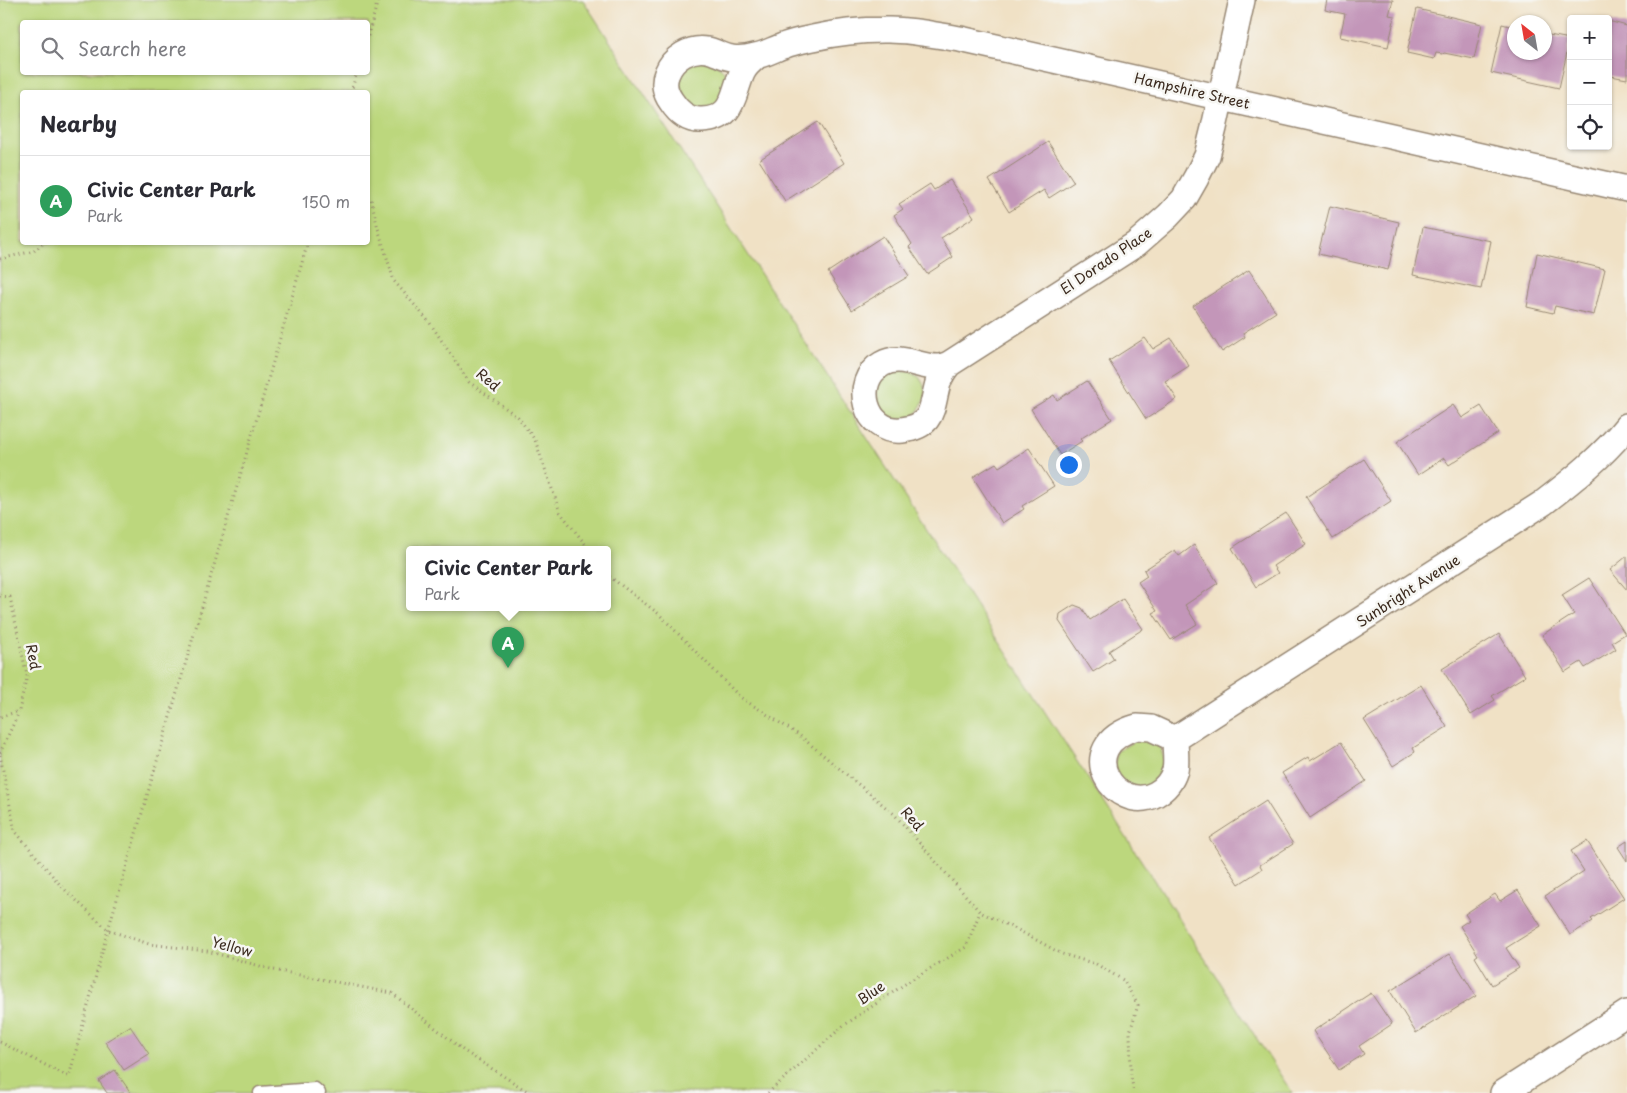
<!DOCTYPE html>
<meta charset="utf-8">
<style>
body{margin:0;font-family:"Playpen Sans",sans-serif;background:#f7f7f7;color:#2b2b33}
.controls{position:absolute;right:15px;top:15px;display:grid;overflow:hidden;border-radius:5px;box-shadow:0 1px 4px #0004}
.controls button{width:45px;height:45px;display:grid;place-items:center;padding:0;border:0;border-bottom:1px solid #e1e1e2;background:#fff;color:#2b2b33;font:25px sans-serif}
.compass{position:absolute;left:1507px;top:15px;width:45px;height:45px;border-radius:50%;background:#fff;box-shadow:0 1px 4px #0004;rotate:329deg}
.you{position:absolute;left:1068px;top:464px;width:18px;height:18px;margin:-12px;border:4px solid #fff;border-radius:50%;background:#1a73e8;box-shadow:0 0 0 8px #1a73e833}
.badge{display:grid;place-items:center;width:32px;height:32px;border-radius:50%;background:#c8321e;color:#fff;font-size:16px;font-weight:700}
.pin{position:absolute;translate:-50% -41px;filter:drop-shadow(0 1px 2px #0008)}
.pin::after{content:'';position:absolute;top:26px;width:18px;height:15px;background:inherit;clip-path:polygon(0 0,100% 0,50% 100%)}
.popup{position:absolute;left:406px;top:546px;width:205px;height:65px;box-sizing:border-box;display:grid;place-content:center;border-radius:5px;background:#fff;filter:drop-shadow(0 1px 4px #0005);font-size:16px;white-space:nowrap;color:#7c7c81}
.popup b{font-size:19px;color:#2b2b33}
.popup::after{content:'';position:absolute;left:50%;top:100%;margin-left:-10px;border:10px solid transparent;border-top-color:#fff}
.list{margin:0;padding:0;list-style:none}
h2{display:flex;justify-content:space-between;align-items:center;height:65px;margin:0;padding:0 20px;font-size:21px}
h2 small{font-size:16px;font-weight:400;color:#7c7c81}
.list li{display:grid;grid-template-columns:32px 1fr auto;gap:15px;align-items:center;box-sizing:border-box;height:90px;padding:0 20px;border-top:1px solid #e1e1e2}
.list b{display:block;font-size:19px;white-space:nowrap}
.list p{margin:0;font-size:16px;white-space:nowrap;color:#7c7c81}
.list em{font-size:16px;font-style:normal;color:#7c7c81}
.icon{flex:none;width:28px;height:28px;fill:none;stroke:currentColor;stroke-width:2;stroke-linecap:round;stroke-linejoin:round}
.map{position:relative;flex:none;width:1627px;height:1093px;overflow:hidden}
.search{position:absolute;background:#fff;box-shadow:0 1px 4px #0004;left:20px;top:20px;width:350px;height:55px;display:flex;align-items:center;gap:12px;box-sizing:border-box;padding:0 18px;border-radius:5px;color:#7c7c81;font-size:19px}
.panel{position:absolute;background:#fff;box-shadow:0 1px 4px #0004;left:20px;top:90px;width:350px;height:155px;border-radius:5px}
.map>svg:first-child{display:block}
.green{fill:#bcd77d;stroke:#7c804e;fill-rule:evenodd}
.building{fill:#c396b9}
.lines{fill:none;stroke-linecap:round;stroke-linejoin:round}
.service-casing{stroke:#968672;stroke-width:15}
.minor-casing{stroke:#968672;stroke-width:28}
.path{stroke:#968672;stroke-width:3;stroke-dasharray:1 4;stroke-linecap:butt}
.service{stroke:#fff;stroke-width:12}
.minor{stroke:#fff;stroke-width:25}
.labels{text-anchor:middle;stroke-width:5;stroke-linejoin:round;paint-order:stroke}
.street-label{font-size:14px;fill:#3b2a1e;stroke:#f6f6f2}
</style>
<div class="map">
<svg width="1627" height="1093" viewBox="0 0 1627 1093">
<rect width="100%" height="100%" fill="#f6f6f2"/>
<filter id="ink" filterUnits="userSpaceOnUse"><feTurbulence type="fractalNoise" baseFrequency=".02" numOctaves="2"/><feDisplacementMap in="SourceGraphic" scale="10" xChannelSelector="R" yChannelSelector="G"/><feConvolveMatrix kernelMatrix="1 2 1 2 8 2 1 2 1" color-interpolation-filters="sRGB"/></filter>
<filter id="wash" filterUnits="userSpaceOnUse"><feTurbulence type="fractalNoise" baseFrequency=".0096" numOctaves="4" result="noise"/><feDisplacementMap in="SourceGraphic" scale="20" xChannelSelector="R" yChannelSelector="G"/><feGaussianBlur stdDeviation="1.12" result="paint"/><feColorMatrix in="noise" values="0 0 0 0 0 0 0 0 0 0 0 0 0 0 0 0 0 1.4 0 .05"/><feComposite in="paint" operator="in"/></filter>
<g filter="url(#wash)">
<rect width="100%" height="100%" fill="#f0e1c5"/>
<path class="green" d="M0 0H583L1292 1093H0ZM22 22H368V72H22ZM22 92H368V242H22ZM409 549H607V607H409Z
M702 59C707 61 716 63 720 67 734 80 723 95 716 107L696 111 679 100 675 80 678 71Z
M893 370 911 372 919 377 924 385 926 397 915 416 894 420 878 409 877 381Z
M1141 737C1162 746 1163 747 1164 771L1152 786 1130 787 1115 773 1116 752Z"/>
<g id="blocks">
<path class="building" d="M1327 0H1393L1389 15 1395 16 1388 47 1340 37 1345 14 1325 10Z
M1417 9 1482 24 1474 59 1444 53 1443 54 1436 53 1434 59 1407 53Z
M1608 21 1627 26V79L1611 76 1609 86Z
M1502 24 1514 27V52H1544V34L1570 39 1559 88 1491 73Z
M818 122 844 163 785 201 759 160Z
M1048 142 1074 182 1049 198 1044 190 1009 212 989 180Z
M950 180 974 217 941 238 953 257 927 274 909 247 912 244 894 215 903 209 899 204 930 184 934 190Z
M1330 206 1399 222 1388 270 1318 254Z
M1423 227 1491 241 1481 289 1413 275Z
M883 236 909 276 852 310 828 272Z
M1537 253 1605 269 1594 315 1555 306 1553 313 1527 307Z
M1249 270 1276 312 1243 333 1245 337 1222 352 1193 306Z
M1145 338 1153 349 1171 338 1189 366 1165 381 1177 399 1146 419 1109 361Z
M1087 381 1112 419 1080 439 1082 441 1060 455 1031 409 1054 395 1057 400Z
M1453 405 1462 418 1481 406 1498 433 1449 465 1444 458 1418 475 1397 442Z
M1029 448 1054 486 1022 506 1024 509 1002 523 973 477 996 463 999 467Z
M1364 459 1391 501 1333 539 1306 497Z
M1286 513 1306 544 1273 566 1278 573 1256 587 1232 548Z
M1194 545 1218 583 1185 605 1197 624 1171 640 1153 613 1157 611 1138 582 1147 576 1144 570 1175 550 1179 556Z
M1627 556V590L1610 570Z
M1589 578 1625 634 1612 642 1616 649 1585 668 1581 662 1565 672 1542 635 1574 614 1562 595Z
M1123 599 1143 629 1109 651 1114 659 1093 672 1059 621 1060 614 1074 605 1082 608 1090 620Z
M1499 634 1525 676 1492 696 1495 700 1471 715 1442 669Z
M1421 685 1447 727 1413 748 1415 752 1393 766 1364 720Z
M1341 742 1366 781 1310 818 1282 773 1308 757 1310 761Z
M1266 801 1293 844 1260 865 1262 869 1239 884 1209 838Z
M1587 841 1624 898 1591 919 1593 921 1570 935 1545 896 1584 871 1571 851Z
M1627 841V861L1618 847Z
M1518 890 1541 926 1506 948 1519 968 1492 985 1475 957 1478 955 1460 926 1469 920 1465 914 1495 894 1500 901Z
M1450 954 1476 996 1416 1033 1390 991Z
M1371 993 1392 1024 1359 1046 1364 1054 1339 1070 1313 1031Z
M130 1026 149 1054 124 1070 105 1042Z
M115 1070 131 1093H107L99 1081Z"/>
</g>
</g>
<g filter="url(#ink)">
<use href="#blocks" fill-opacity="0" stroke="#968672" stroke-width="1"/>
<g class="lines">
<g class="service-casing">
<path id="service" d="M260 1093 315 1089 319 1093"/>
</g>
<g class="minor-casing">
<path id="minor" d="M757 56C751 61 745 66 742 73 732 96 734 119 702 120 688 121 678 112 671 101 665 93 663 82 667 73 673 58 690 47 707 50 715 51 723 57 732 58 739 59 748 58 755 56 764 55 774 49 783 46 792 42 803 40 813 38 835 33 861 30 884 30 909 29 935 35 960 39L1627 189
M949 364C944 370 940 376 938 383 931 407 935 426 902 430 865 434 851 381 882 364 901 353 919 368 938 367 942 367 946 365 949 364L1136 244 1168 216 1184 199 1196 178 1207 156 1214 128 1242 0
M1137 727 1151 728 1175 739C1175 749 1177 761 1175 770 1172 780 1165 789 1156 794 1115 816 1070 746 1137 727Z
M1175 739 1543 503C1573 480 1603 456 1627 426
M1503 1093 1627 1013"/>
</g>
<path class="path" d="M368 36 378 0
M351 92 357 72
M368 197 371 198 377 225 394 281 430 323 469 382 518 417 535 440 560 512 589 549
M0 259 34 251 45 242
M607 572 610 577 659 614 740 697 799 735 894 814 980 912 1018 930 1062 954 1096 964 1123 980 1138 1005 1130 1032 1131 1077 1134 1093
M0 596 10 597 27 676 19 711 0 717
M0 753 19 712
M0 755 15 831 61 886 108 930 149 944 207 951 274 970 392 993 464 1051 530 1093
M0 1042 69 1077 108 930 308 242
M768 1093 843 1026 911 980 966 947 980 912"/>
<use href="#service" class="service"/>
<use href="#minor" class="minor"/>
</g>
</g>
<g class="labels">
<g class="street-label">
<text transform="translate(1192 91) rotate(13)" y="5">Hampshire Street</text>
<text transform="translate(1106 261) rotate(-34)" y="5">El Dorado Place</text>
<text transform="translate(488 380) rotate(40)" y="5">Red</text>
<text transform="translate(1408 591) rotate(-33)" y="5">Sunbright Avenue</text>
<text transform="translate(33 657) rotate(79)" y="5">Red</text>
<text transform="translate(912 819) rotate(48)" y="5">Red</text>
<text transform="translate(232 947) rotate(15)" y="5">Yellow</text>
<text transform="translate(871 993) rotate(-35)" y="5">Blue</text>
</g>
</g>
</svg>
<div class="controls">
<button>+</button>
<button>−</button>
<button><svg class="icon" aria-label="locate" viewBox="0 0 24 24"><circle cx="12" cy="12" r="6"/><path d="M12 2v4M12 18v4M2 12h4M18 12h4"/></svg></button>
</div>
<svg class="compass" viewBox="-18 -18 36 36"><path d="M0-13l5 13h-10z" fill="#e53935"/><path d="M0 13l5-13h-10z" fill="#7c7c81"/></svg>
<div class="you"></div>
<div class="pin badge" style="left:508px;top:668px;background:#2e9e5b">A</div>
<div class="popup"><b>Civic Center Park</b>Park</div>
<div class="search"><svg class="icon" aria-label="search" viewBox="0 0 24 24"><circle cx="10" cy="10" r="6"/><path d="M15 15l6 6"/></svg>Search here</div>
<section class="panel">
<h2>Nearby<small></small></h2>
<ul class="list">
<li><span class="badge" style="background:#2e9e5b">A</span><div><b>Civic Center Park</b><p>Park</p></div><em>150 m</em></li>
</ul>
</section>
</div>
